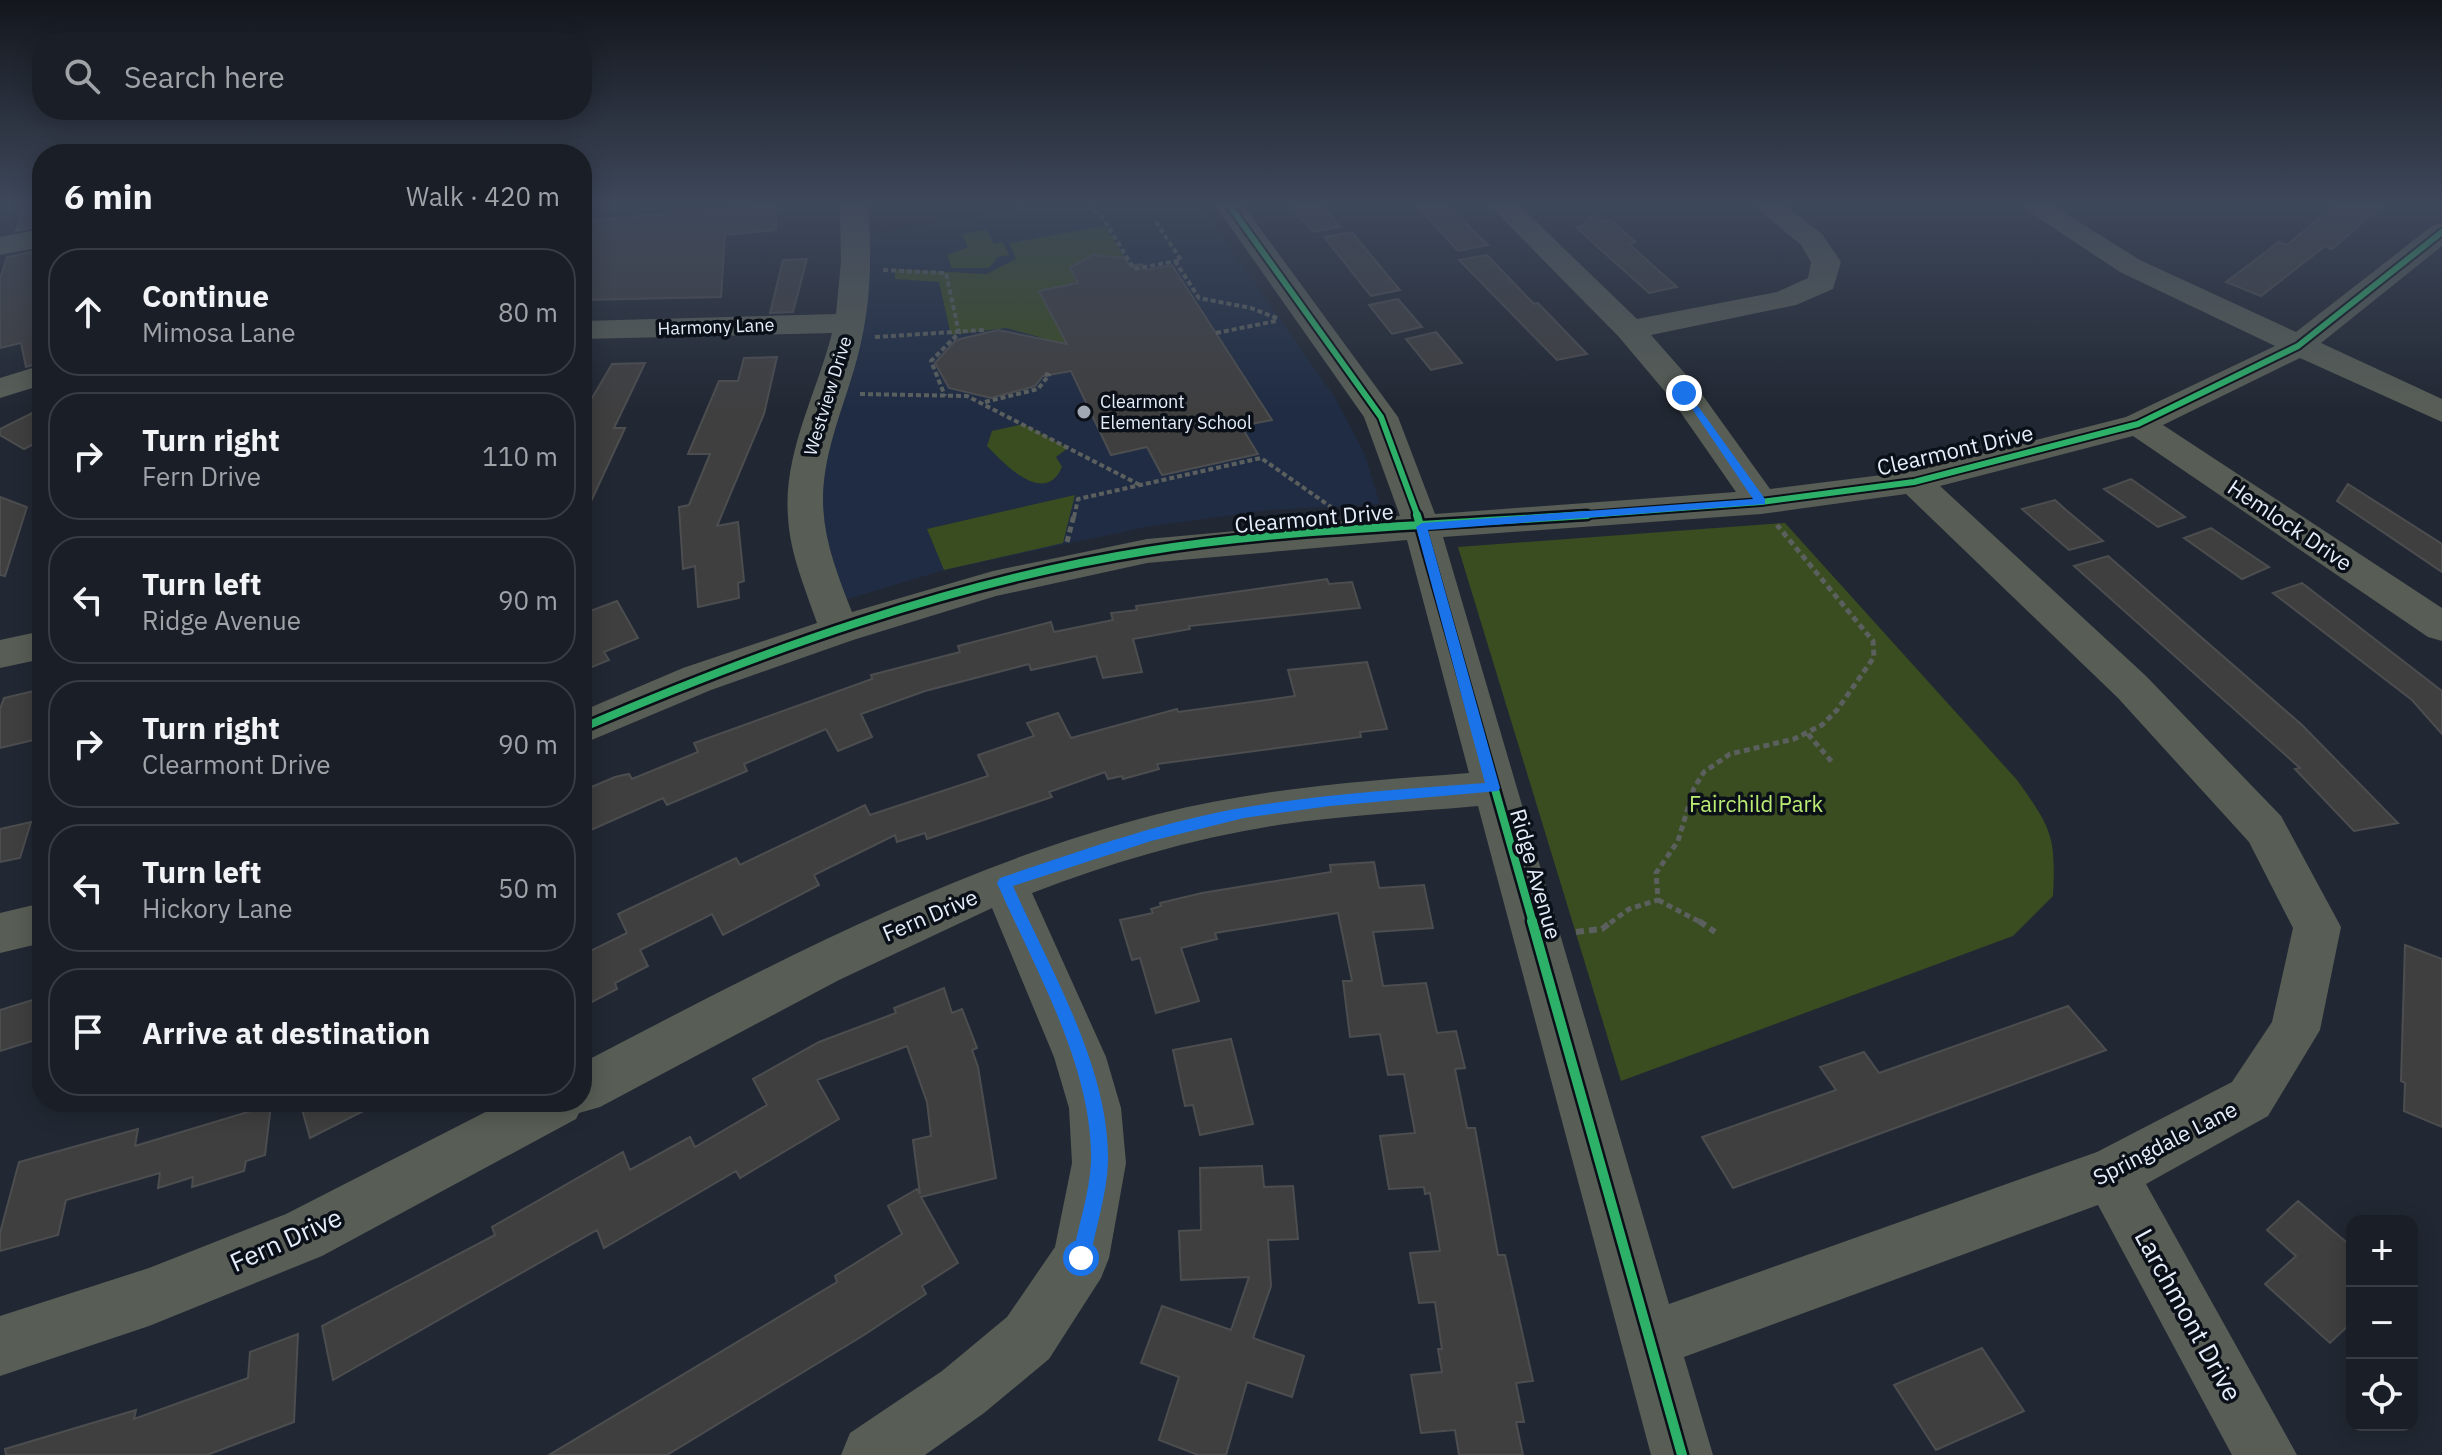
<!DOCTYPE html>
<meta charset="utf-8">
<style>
body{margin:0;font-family:"IBM Plex Sans",sans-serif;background:#272b32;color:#f1f3f6}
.controls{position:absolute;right:24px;bottom:24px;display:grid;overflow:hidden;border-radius:16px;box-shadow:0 4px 20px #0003}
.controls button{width:72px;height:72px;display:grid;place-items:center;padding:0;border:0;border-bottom:2px solid #383c43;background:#1a1e26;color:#f1f3f6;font:40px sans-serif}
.stop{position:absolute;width:24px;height:24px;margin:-18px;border:6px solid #1a73e8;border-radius:50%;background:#fff}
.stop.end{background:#1a73e8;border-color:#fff;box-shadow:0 2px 8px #0008}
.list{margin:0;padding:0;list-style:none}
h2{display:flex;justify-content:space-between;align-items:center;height:104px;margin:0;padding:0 32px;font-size:34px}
h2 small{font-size:26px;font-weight:400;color:#9fa2a7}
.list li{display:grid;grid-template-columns:52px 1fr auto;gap:24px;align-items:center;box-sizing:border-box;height:128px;margin:0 16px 16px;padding:0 16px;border:2px solid #383c43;border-radius:32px}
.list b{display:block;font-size:30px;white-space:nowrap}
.list p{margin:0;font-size:26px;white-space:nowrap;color:#9fa2a7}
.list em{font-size:26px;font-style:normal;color:#9fa2a7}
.icon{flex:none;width:44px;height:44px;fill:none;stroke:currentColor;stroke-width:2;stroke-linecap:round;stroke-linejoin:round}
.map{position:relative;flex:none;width:2442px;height:1455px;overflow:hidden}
.search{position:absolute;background:#1a1e26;box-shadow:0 4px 20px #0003;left:32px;top:32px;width:560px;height:88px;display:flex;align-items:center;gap:20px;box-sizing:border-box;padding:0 28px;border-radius:32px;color:#9fa2a7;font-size:30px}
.panel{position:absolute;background:#1a1e26;box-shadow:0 4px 20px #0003;left:32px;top:144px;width:560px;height:968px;border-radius:32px}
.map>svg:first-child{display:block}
.built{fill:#1f2c43}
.green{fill:#3a4d20}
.building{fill:#3f3f40;stroke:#4c4d4f;stroke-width:2}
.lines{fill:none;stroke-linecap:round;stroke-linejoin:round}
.path-far2{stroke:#5b605e;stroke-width:4;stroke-dasharray:5 3;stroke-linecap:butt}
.path-far1{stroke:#5b605e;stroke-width:5;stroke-dasharray:6 4;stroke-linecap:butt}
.path{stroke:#5b605e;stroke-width:6;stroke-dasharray:8 5;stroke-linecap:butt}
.minor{fill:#585e56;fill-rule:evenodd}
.cycleway-far2-casing{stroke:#0b1018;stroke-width:10}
.cycleway-far1-casing{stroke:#0b1018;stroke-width:13}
.cycleway-casing{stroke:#0b1018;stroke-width:15}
.cycleway-far2{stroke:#2db169;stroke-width:6}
.cycleway-far1{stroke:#2db169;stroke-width:8}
.cycleway{stroke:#2db169;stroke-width:10}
.route{fill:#1a73e8}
.poi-dot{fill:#a1a9b5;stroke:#0b1018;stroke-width:3}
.labels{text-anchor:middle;stroke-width:7;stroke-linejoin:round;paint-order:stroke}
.far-street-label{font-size:18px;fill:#e6eefb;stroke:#0b1018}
.far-poi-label{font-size:18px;fill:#e6eefb;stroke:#0b1018;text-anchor:start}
.street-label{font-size:22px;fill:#e6eefb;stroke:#0b1018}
.park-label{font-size:22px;fill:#bbec74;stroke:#0b1018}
.near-street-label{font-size:26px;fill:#e6eefb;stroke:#0b1018}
</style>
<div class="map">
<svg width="2442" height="1455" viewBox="0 0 2442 1455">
<rect width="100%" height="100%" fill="#222833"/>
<path class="built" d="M1041 205H1200L1336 399 1365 455 1380 504 1269 510 1146 527 944 570 831 604 809 542 856 236Z"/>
<path class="green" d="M1105 226 1125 258 1093 255 1070 268 1078 283 1040 291 1066 343 1048 347 1043 338 1006 328 951 335 939 282 895 279V269L987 274 1016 259 1009 243Z
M986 230 994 244 1003 242 1009 255 998 257 989 268H952L947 255 968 247 962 234Z
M1023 424 1068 448 1056 457 1062 467C1045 507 1004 464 987 446L992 431Z
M1075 495 1063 543 944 570 927 529Z
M1785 523 2017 780C2052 829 2056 836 2053 896L2013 936 1621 1081 1458 547Z"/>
<path class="building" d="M24 205H42V226L16 231Z
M776 205V230L725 235 721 297 582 300V221Z
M1290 205H1322L1340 227 1313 232Z
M1416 205H1447L1488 245 1458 251Z
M2335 205H2383L2332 249 2325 246 2261 296 2226 282 2279 242 2287 245Z
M1595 213 1604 222 1611 220 1635 242 1629 244 1677 287 1649 293 1600 249 1576 227 1583 226Z
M1352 232 1373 258 1400 290 1371 296 1324 237Z
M42 250V362L26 367 21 343 0 348V279L7 257Z
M1093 255 1125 258 1130 266 1142 264 1146 270 1172 265 1272 420 1241 426 1258 454 1162 475 1147 447 1111 455 1071 371 1043 376 1035 386 991 398 949 388 935 363 956 340 998 330 1067 344 1039 291 1078 283 1070 268Z
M1487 255 1534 304 1538 303 1587 354 1557 360 1459 260Z
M807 259 793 312 770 313 783 260Z
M1398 299 1422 327 1392 334 1369 305Z
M1436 332 1462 363 1431 370 1406 339Z
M777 357 764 414 717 526 738 522 744 581 738 583 739 598 698 607 695 566 683 569 679 507 689 505 710 454H688L719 381H738L744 358Z
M645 363 614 428H625L582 521V415L612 364Z
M42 408V440L24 449 0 435V429Z
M2131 479 2185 517 2158 527 2104 489Z
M2348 484 2442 544V572L2337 501Z
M0 497 27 507 5 576 0 575Z
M2055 500 2066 510 2103 541 2069 550 2022 509Z
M2211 528 2269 567 2242 579 2184 538Z
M2108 556 2302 725 2398 823 2354 831 2295 769 2300 768 2074 566Z
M1327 579 1329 584 1352 582 1360 608 1189 626 1190 629 1133 639 1142 672 1103 678 1096 656 1031 670 1029 664 925 691 861 714 872 737 838 751 826 729 744 764 747 771 667 805 663 798 582 834V791L615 777 629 774 632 779 698 752 694 743 872 679 871 675 960 652 958 646 1051 622 1054 632 1113 620 1111 613 1137 610 1136 606Z
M2302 583 2442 691V734L2412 700 2273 593Z
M617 601 638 638 604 652 609 660 582 671V614Z
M1367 662 1387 729 1360 732 1361 737 1157 764 1159 769 1123 779 1122 776 1108 779 1105 772 1049 792 1052 797 927 839 925 833 897 842 895 835 814 875 819 885 723 935 712 914 640 950 648 966 615 983 617 989 582 1007V955L627 933 618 914 736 858 740 865 865 805 870 815 988 776 978 755 1034 736 1027 723 1058 713 1071 738 1177 709 1178 712 1295 696 1288 670Z
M42 689V738L0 748V709L4 698Z
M31 822 20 858 0 862V829Z
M1374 862 1379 888 1424 885 1433 928 1373 932 1383 986 1426 983 1437 1033 1456 1031 1465 1068 1455 1069 1467 1128H1475L1498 1255H1505L1533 1381 1516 1383 1524 1422H1516L1523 1455H1459L1455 1430 1421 1433 1411 1375 1442 1372 1438 1349H1442L1435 1302 1419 1303 1410 1253 1440 1251 1430 1193 1425 1194 1424 1187 1389 1189 1380 1136 1415 1133 1404 1074 1388 1075 1380 1034 1350 1037 1343 981H1352L1338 913 1215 933 1217 939 1181 948 1199 1001 1156 1013 1140 958 1132 960 1120 920 1153 913 1151 909 1161 906 1160 903 1202 893 1331 872 1330 865Z
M2405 945 2442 959V1127L2404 1111 2405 1083 2401 1081Z
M944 988 952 1013 962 1009 977 1048 972 1050 978 1067 996 1178 921 1197 958 1263 922 1286 926 1294 864 1335 667 1455H549L837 1282 835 1276 902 1234 888 1206 917 1189 920 1194 913 1140 931 1136 927 1102 907 1046 817 1080 839 1119 740 1178 736 1171 604 1248 597 1230 333 1380 322 1326 495 1235 492 1227 623 1152 630 1170 690 1137 695 1147 767 1105 753 1079 819 1042 896 1013 894 1008Z
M42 997V1038L0 1051V1010Z
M2068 1006 2106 1050 1733 1188 1702 1137 1836 1090 1820 1067 1864 1052 1879 1073Z
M1231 1039 1253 1124 1200 1135 1193 1105 1185 1106 1173 1050Z
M300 1102H381L310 1138Z
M271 1105 265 1155 246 1161 244 1171 192 1187 193 1177 158 1188 160 1173 66 1200 58 1235 0 1251V1233L19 1162 138 1129 135 1146Z
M1262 1166 1264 1187 1293 1186 1298 1239 1268 1240 1271 1286 1253 1338 1304 1356 1292 1397 1247 1382 1226 1455H1198L1159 1440 1179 1377 1141 1363 1162 1306 1231 1330 1249 1277 1181 1280 1179 1231 1201 1230 1200 1168Z
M2298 1201 2352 1247V1322L2330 1343 2265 1284 2296 1256 2267 1230Z
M298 1334 294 1422 207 1455H6L5 1449 136 1410 134 1419 248 1378 250 1352Z
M1982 1348 2024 1411 1936 1450 1894 1385Z"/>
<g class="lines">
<path class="path-far2" d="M1019 205 1022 210
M1088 205 1103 218 1134 269 1181 260 1154 219
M1175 261 1199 298 1251 308 1279 319
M883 270 946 273 959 333 931 361 945 396
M1216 333 1276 321
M875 337 984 330 985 333
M860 394 967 396 1140 485
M985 402 1038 389 1049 375 1045 374
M1074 517 1078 499 1261 458 1331 507"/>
<path class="path-far1" d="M1067 542 1074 515
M1808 734 1832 762
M1658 900 1702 923
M1610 923 1629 909 1658 900 1656 873 1678 841 1694 788 1704 772 1730 754 1794 739 1822 725 1837 710 1874 657 1873 641 1777 525"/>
<path class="path" d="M1699 921 1715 932
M1576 932 1602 929 1612 921"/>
<path class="minor" d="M840 205H868C872 255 871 303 859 351 847 401 823 448 823 500 823 539 838 576 852 612L993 571 1147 539 1400 516 1364 417 1215 205H1243L1398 417 1435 514 1736 492 1672 400 1619 337 1489 205H1519L1637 319 1777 292 1808 278 1811 262 1801 245 1753 205H1785L1822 234 1841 262 1833 289 1796 305 1651 335 1696 386 1770 489 1914 471 2126 417 2275 346 2120 272 2019 205H2052L2140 260 2296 332 2432 226 2442 223V246L2321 343 2442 399V422L2300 358 2163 425 2442 608V641L2428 637 2133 436 1940 486 2146 676 2281 816 2341 927 2320 1030 2268 1116 2146 1184 2297 1455H2232L2098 1205 1684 1357 1713 1455H1651L1478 806C1411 812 1345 815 1278 825 1194 838 1112 862 1032 893L1106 1057 1121 1108 1126 1163 1109 1258 1101 1278 1049 1359 984 1413 925 1455H841L850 1433 942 1371 1007 1317 1055 1247 1072 1163 1069 1108 1054 1057 992 908 839 980 600 1107 579 1113 576 1119 322 1256 149 1326 0 1376V1316L149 1268 286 1214 505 1102H582V1063C767 967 954 866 1158 814 1260 788 1364 781 1469 773L1407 540 1147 563 996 596 853 640 711 690 582 744V711L683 668 817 623C805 588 790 554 788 517 783 453 817 393 832 333L582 339V321L836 314 841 261ZM1906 494 2118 698 2249 842 2293 928 2272 1022 2232 1082 2097 1152 1669 1304 1443 537 1761 514Z
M42 229V247L0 255V237Z
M42 365V385L0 398V378Z
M42 631V659L0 668V640Z
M42 903V943L0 953V913Z"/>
<g class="cycleway-far2-casing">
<path id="cycleway-far2" d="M1229 205 1381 417 1418 517
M1560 517 1761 502 1914 482 2138 424 2298 346 2442 232"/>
</g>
<g class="cycleway-far1-casing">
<path id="cycleway-far1" d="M1417 515 1533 923
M582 728C762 651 952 582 1147 551 1292 528 1441 525 1587 515"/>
</g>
<g class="cycleway-casing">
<path id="cycleway" d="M1532 921 1682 1455"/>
</g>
<use href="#cycleway-far2" class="cycleway-far2"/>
<use href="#cycleway-far1" class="cycleway-far1"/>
<use href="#cycleway" class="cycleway"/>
</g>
<linearGradient id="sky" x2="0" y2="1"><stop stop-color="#13161c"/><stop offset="0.5" stop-color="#3e485b"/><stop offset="1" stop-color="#3e485b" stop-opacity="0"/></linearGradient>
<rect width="2442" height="409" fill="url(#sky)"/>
<path class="route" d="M1680 391H1687L1765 499V504L1428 530 1500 788 1498 791 1330 806 1244 818 1151 841 1013 886C1050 969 1110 1069 1108 1162 1107 1193 1096 1227 1090 1258L1081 1267 1075 1264 1072 1258C1078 1227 1090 1192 1091 1161 1093 1067 1034 967 997 883L1000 878C1080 851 1163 821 1247 807 1326 794 1406 789 1485 783L1416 527 1422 523 1753 499Z"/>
<circle class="poi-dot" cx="1084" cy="412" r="8"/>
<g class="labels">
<g class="far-street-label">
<text transform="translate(716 327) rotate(-2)" y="6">Harmony Lane</text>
<text transform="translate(828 396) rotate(-73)" y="6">Westview Drive</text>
</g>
<g class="far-poi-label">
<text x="1100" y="408">Clearmont<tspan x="1100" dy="21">Elementary School</tspan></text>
</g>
<g class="street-label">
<text transform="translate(1955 450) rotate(-13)" y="8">Clearmont Drive</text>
<text transform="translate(1314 518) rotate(-5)" y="8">Clearmont Drive</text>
<text transform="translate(2290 525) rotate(34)" y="8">Hemlock Drive</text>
<text transform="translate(1536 874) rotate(74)" y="8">Ridge Avenue</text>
<text transform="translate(930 915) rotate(-23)" y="8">Fern Drive</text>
<text transform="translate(2165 1143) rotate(-27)" y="8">Springdale Lane</text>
</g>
<g class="park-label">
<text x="1756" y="812">Fairchild Park</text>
</g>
<g class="near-street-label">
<text transform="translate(286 1240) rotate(-24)" y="9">Fern Drive</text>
<text transform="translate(2188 1315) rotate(61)" y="9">Larchmont Drive</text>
</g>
</g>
</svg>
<div class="controls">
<button>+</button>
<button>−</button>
<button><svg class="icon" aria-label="locate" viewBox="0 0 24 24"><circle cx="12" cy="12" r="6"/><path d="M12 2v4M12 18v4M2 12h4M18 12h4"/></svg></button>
</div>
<div class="stop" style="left:1081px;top:1258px"></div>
<div class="stop end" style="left:1684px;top:393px"></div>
<div class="search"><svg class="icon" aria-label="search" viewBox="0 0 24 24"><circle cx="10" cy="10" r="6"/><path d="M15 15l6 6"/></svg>Search here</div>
<section class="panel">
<h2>6 min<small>Walk · 420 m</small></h2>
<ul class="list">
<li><svg class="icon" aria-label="ahead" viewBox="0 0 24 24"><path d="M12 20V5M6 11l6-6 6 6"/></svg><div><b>Continue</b><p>Mimosa Lane</p></div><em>80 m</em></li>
<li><svg class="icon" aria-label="right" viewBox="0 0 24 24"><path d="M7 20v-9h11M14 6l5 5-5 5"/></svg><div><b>Turn right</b><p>Fern Drive</p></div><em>110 m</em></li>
<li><svg class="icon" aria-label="left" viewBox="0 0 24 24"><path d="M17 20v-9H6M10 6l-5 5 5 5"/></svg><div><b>Turn left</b><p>Ridge Avenue</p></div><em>90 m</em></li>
<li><svg class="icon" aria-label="right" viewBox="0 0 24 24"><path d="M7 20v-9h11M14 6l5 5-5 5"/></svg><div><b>Turn right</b><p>Clearmont Drive</p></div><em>90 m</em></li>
<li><svg class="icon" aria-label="left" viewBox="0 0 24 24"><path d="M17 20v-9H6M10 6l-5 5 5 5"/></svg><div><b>Turn left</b><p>Hickory Lane</p></div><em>50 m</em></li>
<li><svg class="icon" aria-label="arrive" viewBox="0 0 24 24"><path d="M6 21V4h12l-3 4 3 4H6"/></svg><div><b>Arrive at destination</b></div></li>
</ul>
</section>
</div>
